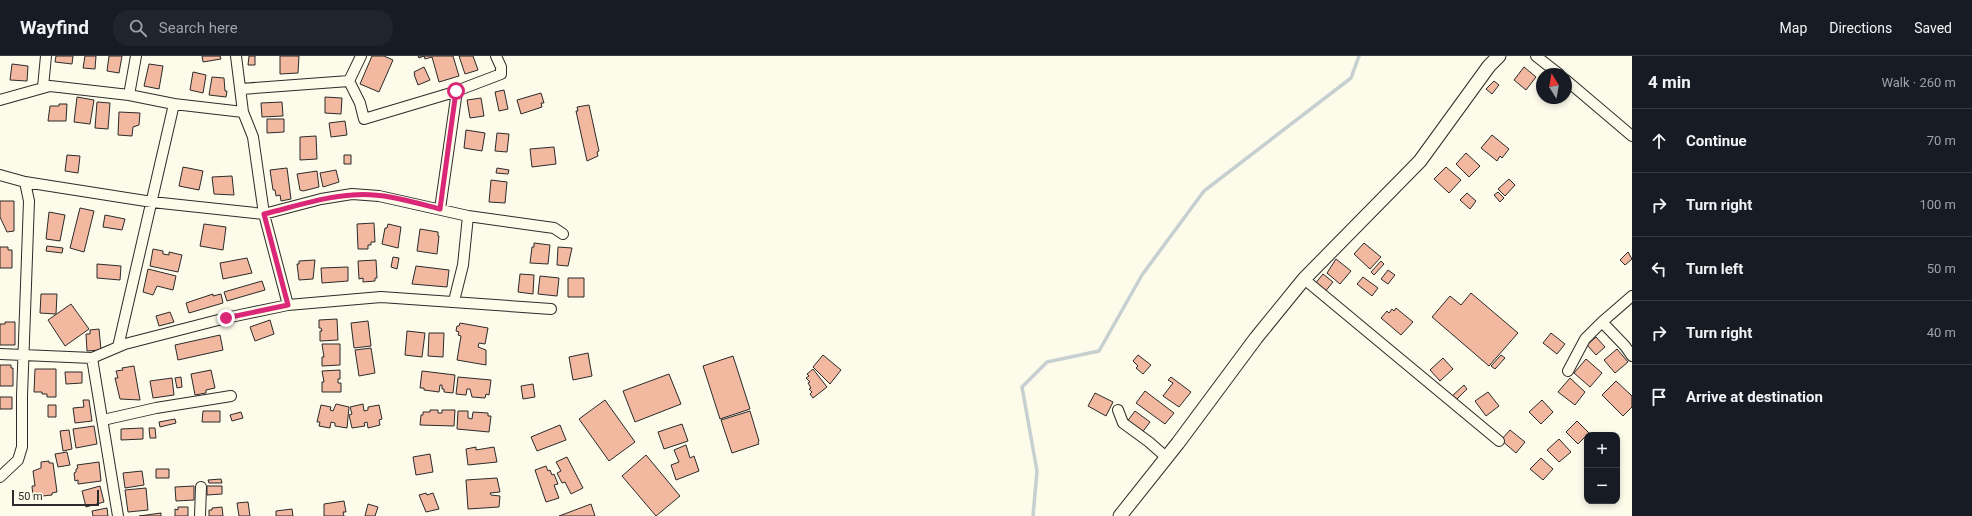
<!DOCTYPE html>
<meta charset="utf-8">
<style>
body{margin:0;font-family:Roboto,sans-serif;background:#20242c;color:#f1f3f6}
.controls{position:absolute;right:12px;bottom:12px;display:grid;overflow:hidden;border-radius:8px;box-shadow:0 2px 6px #0003}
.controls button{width:36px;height:36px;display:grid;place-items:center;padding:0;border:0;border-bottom:1px solid #363941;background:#171b24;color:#f1f3f6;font:20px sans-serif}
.compass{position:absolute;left:1536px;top:12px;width:36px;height:36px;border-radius:50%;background:#171b24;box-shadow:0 2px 6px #0003;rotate:349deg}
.scale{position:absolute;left:12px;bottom:10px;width:87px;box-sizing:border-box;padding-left:4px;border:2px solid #2b2b2b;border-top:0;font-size:11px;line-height:14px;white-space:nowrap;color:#2b2b2b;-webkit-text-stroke:3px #fdfbea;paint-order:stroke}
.stop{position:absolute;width:12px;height:12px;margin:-9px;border:3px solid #db2777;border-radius:50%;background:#fff}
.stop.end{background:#db2777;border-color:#fff;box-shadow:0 1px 4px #0008}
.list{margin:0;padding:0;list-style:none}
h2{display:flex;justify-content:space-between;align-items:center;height:52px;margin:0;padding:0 16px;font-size:17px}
h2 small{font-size:13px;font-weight:400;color:#9ea1a6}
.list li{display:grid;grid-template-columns:26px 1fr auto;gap:12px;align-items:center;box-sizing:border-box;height:64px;padding:0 16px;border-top:1px solid #363941}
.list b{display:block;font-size:15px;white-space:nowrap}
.list em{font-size:13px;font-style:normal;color:#9ea1a6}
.icon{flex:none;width:22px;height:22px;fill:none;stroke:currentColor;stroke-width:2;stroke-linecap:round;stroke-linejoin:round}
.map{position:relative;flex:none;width:1632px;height:460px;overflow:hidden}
header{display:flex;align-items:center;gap:24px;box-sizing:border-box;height:56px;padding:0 20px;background:#171b24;border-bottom:1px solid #363941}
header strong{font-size:19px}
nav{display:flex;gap:22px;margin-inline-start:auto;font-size:14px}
.search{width:280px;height:36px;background:#20242c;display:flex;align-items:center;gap:10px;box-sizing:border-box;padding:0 14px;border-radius:16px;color:#9ea1a6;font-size:15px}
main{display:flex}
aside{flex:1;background:#171b24}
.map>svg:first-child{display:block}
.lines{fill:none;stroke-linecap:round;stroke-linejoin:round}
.stream{stroke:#c7d0d0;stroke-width:3.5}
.building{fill:#f2b8a0;stroke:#2b2b2b}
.minor-casing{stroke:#2b2b2b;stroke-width:12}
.tertiary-casing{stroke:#2b2b2b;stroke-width:15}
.minor{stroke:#fdfbea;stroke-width:10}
.tertiary{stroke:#fdfbea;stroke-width:13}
.route{stroke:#db2777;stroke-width:5}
</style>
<header>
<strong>Wayfind</strong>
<div class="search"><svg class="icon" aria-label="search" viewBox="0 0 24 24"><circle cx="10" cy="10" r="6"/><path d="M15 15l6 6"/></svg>Search here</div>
<nav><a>Map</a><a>Directions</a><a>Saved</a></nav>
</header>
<main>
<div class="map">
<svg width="1632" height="460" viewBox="0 0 1632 460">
<rect width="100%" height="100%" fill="#fdfbea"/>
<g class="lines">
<path class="stream" d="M1033 460 1037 415 1022 331 1047 306 1099 295 1142 219 1204 135 1351 22 1359 0"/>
</g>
<path class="building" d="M56 0H73L72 8 55 6Z
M85 0H96L95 13 83 12Z
M109 0H122L119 17 107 15Z
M202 0H220L221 3 203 6Z
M249 0H255V9H248Z
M280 0H299L298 17 280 18Z
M372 0H384L393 4 379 36 360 28Z
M418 0H453L459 20 439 26 432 1 425 3 424 0 419 2Z
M459 0H473L478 14 465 18Z
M12 8 28 10 27 25 10 24Z
M149 8 163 10 159 33 144 30Z
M424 11 430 24 418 29 414 18H415L414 16Z
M1524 11 1536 21 1526 34 1514 24Z
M193 16 206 19 203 37 190 34Z
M212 21 224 22 225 35H227L226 41 209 39Z
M1494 25 1499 29 1492 38 1486 33Z
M504 34 508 53 499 55 495 36Z
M541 37 544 47H541L542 51 521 58 517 44Z
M77 41 94 44 90 68 74 66Z
M325 41 342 42 341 58 325 57Z
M481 42 484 60 470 62 467 44Z
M97 46 110 47 108 73 95 72Z
M282 46 283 60 262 61 261 47Z
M59 48H67L66 65H48L50 50H59Z
M589 49 599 95 597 96 598 100 587 105 576 55H578L577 51Z
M119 56 140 57 139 69 133 71 132 80 118 79Z
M267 63H284V76L267 77Z
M345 65 347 79 331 81 329 67Z
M466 74 485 77 482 95 464 92Z
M497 77 509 78 507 96 495 95Z
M1492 79 1509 93 1502 102 1500 100 1497 105 1481 92Z
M316 80 317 103 300 104V81Z
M554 91 556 108 532 111 530 93Z
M1466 97 1480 110 1469 121 1456 108Z
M67 99 80 100 78 117 65 115Z
M344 99H351V108H344Z
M183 111 203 115 199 134 179 130Z
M1446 111 1461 124 1449 137 1434 123Z
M287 112 291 143 281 145 280 139 276 140 275 134H273L270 114Z
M497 112 509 114 508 118 496 117Z
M336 114 339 126 323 131 320 117Z
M317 115 319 131 303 135 300 134 297 118Z
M232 120 234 139 214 138 212 121Z
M1509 123 1515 129 1505 140 1498 133Z
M491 124 507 126 505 147 489 146Z
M1498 136 1504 142 1500 146 1494 139Z
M1467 137 1476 145 1470 153 1460 144Z
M0 145H14V175L7 176 0 161Z
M80 152 94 155 84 196 70 192Z
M49 156 65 159 60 185 46 183Z
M105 159 125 163 122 174 103 171Z
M374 167 375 186H371V189H368V193H358L357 168Z
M204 168 226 171 223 194 200 190Z
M388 168 401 171 398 192 382 188 385 172H387Z
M420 173 438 176V180H439L437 198 417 195Z
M534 187 550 189 548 208 530 207 532 191H534Z
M1364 187 1381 201 1370 213 1354 198Z
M47 190 63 192 62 197 46 195Z
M0 191H8V194H12V212H0Z
M558 191 572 192 568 210 557 209Z
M153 193 163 195V198L169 199V196L182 199 178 216 150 210Z
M1628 196 1632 203 1625 209 1620 204Z
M393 201 399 202 397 213 391 211Z
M247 202 252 217 223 223 220 207Z
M1336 203 1351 215 1340 228 1327 217Z
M315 204 313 223 299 224 297 208H299V205Z
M376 204 377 222H375V225L363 226V222L359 223 358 205Z
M1381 205 1384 208 1374 219 1371 216Z
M97 208 121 210 120 224 97 222Z
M416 210 449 214 447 231 412 228Z
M348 211V225L322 227 321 212Z
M148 213 176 220 173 234 157 230 153 239 143 236Z
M1388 214 1395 219 1388 228 1381 223Z
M520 218 534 219 533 238 518 236Z
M1323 218 1333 226 1324 237 1314 229Z
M540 220 559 222 557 240 538 238Z
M1363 221 1378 232 1372 240 1357 228Z
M568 222H584V241H568Z
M262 225 265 234 227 245 224 236Z
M1471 237 1518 277 1489 310 1432 261 1450 240 1461 249Z
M41 238H57L56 258 40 257Z
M213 238V240L221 238 223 247 189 257 186 247Z
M71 248 89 273 65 290 48 264Z
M1396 252 1413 266 1401 279 1381 262 1387 255 1389 257 1392 253 1394 255Z
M170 256 174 266 159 270 156 260Z
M337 263 338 284 320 285V275H322L321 272H319V264Z
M270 264 274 278 255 285 250 271Z
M368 265 371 290 354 292 351 267Z
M5 266H15V289H0V268H5Z
M460 267 488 272 485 288 479 287 478 291 486 294V309L457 304 461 280 458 279 459 276 456 275 457 270H459Z
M99 273 101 294 87 295 86 278H90V274Z
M407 275 425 277 422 301 405 299Z
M429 277H444L443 301 428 300Z
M1551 277 1565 288 1557 298 1543 287Z
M220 279 223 294 178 304 175 289Z
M1596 281 1605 291 1596 299 1587 289Z
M322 288H340V309L322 310V301H324Z
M371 292 375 317 359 320 355 294Z
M1617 293 1628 306 1615 317 1604 304Z
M588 297 592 320 573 324 569 301Z
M823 299 841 314 830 328 813 311Z
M1138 299 1151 309 1143 318 1136 312 1138 310 1133 305Z
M1501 299 1505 302 1495 313 1491 310Z
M733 300 750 353 720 363 703 310Z
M1443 302 1453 313 1440 325 1430 314Z
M1586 303 1602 317 1590 331 1574 317Z
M0 309H11V312H13V330H0Z
M134 310 140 344 120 343 115 322H118L116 315 123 314 122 312Z
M35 313H56V341H47V338H42V336H34Z
M813 313 827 331 813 342 810 338 812 336 809 333 811 332 808 327 810 326 806 322 809 320 807 318Z
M211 314 215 332 206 334V337L195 339 191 318Z
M340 314V323H338V327H341V336H322V326H324L322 315Z
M422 315 455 319 453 337 444 336V333H442V329H440L439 336 424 334V332H420Z
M65 316H82V327L66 328Z
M669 318 681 348 635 366 623 335Z
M181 321 182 331 177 332 175 322Z
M458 321 491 324 489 339 486 338 485 342 472 341 470 333H467L466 339 456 338Z
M1171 321 1191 336 1179 351 1163 340 1173 327 1168 324Z
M172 322 174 339 153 342 150 325Z
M1570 322 1585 336 1575 349 1558 336Z
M1616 325 1632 340V351L1623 360 1602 339Z
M533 328 535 341 523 343 521 330Z
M1464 329 1467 333 1455 345 1451 341Z
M1145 335 1174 357 1165 368 1136 347Z
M1488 336 1499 350 1486 360 1475 345Z
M1095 337 1113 346 1106 360 1088 350Z
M0 341H12V353H0Z
M83 344H89L92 365 75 367 73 352 84 351Z
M605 344 635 386 609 405 579 363Z
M1542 344 1553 356 1541 368 1529 356Z
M336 348 349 351 347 372 335 370V367L331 366 330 372 319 370 320 366H317L321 349 331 351 330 354 333 355Z
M363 348 364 355 368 354V351L379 349 382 363 379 364 380 369 368 372 367 366 364 367 365 370 352 372 349 359 352 358 350 351Z
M48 349H56V361H48Z
M430 354H438V357H442V354H455L454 370 420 369 421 359H423V356H430Z
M203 355H220V366H202Z
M458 355H468V362L472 363 473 356 488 357V360H491L489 376 457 373Z
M750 355 759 385 758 386 759 388 732 397 721 364Z
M1135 355 1150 366 1141 378 1126 367Z
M241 356 243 362 232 365 230 359Z
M175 363 176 367 160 371 159 366Z
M1577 365 1589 377 1578 388 1566 376Z
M682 368 688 385 664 393 658 376Z
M560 369 566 384 537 395 531 381Z
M94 370 97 388 76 392 73 373Z
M143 372V383L121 384V373Z
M149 372H155L156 382H150Z
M69 374 72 393 63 395 60 375Z
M1510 374 1525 386 1516 397 1501 384Z
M1559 383 1571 396 1559 406 1547 394Z
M686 389 690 402 694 400 699 415 676 424 671 409 679 406 674 394Z
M476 391V394L494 391 497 406 468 409 466 393Z
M67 396 70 409 58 411 55 398Z
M430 398 433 416 416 419 413 401Z
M646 399 680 440 656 460 622 420Z
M567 401 583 432 571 438 565 426 562 427 557 417 561 415 556 406Z
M1541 402 1553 413 1543 424 1530 413Z
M49 405V407H53L57 436 52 437V439L33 441 32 430H35L33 415 41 412V406Z
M99 406 101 425 78 428V424L75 425 74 417 76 416V413L78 412 77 409Z
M546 410 548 415 550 414 552 419 554 418 558 428 554 429 559 442 546 446 535 414Z
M156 413H169V422H156Z
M142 415 144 429 125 432 123 417Z
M497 422 500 436 490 437 491 439 500 440 499 451 468 453 466 424Z
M221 423 222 427H209L208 424Z
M100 430 104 446 86 451 82 435Z
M194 430V444L176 445 175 431Z
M207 430H222V438L207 439Z
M146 432 148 454 128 456 125 434Z
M426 437 427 439 433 437 439 453 426 456 419 439Z
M344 445 346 456H343L344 460H324V448Z
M248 446 250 460H239L237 447Z
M368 448 378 451 375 460H365Z
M591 448 595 460H559Z
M178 451H188V460H175V453L178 454Z
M222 451 223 460H209V454H212V452Z
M107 452 108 460H93L92 455Z
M292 453 293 460H276V455Z
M161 457V460H139Z"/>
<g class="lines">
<g class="minor-casing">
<path id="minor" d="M136 0 129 39 174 48
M236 0 243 56
M361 0 349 25 360 47 364 63 451 37 501 18V11L496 0
M1536 0 1559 18
M1566 24 1632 80
M43 31 46 0
M241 33 349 25
M0 44 50 30 129 39
M0 119 25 126 152 146 264 158 321 143 352 138 379 140 468 160
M440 153 457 35
M1304 223 1499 385
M454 245 463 209 468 160 554 172 563 178
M1602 266 1625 290 1632 300
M118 291 174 48 243 56 253 81 264 158 288 249
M0 298 92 302 125 288 226 262 288 249 381 241 551 253
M92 302 118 460
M1568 315 1585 283 1602 266 1632 240
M1118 354 1123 367 1149 386 1166 401
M103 364 156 352 231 340
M0 421 18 404 22 391V340L29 145 25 126
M200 460 201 431"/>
</g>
<g class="tertiary-casing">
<path id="tertiary" d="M1120 460 1178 387 1256 282 1304 223 1420 105 1489 10 1499 0"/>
</g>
<use href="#minor" class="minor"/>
<use href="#tertiary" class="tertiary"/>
</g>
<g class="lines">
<path class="route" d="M226 262 288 249 264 158C293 151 322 141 352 139 381 136 413 146 440 153L456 35"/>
</g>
</svg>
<div class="controls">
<button>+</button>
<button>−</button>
</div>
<svg class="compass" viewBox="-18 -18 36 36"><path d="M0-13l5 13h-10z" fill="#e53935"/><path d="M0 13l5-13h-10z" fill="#9ea1a6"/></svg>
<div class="scale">50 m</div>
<div class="stop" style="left:456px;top:35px"></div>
<div class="stop end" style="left:226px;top:262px"></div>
</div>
<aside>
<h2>4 min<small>Walk · 260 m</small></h2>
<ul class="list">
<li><svg class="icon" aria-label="ahead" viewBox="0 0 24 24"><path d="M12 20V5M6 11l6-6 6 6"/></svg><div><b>Continue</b></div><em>70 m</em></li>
<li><svg class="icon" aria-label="right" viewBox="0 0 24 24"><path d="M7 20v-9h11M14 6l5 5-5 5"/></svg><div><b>Turn right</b></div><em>100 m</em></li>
<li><svg class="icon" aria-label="left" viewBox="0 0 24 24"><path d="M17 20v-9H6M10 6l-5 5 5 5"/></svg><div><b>Turn left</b></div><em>50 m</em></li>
<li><svg class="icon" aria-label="right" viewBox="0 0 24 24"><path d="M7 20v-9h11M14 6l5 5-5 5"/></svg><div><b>Turn right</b></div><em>40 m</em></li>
<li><svg class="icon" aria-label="arrive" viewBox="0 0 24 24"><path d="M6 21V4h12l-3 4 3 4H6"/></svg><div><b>Arrive at destination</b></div></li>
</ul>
</aside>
</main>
